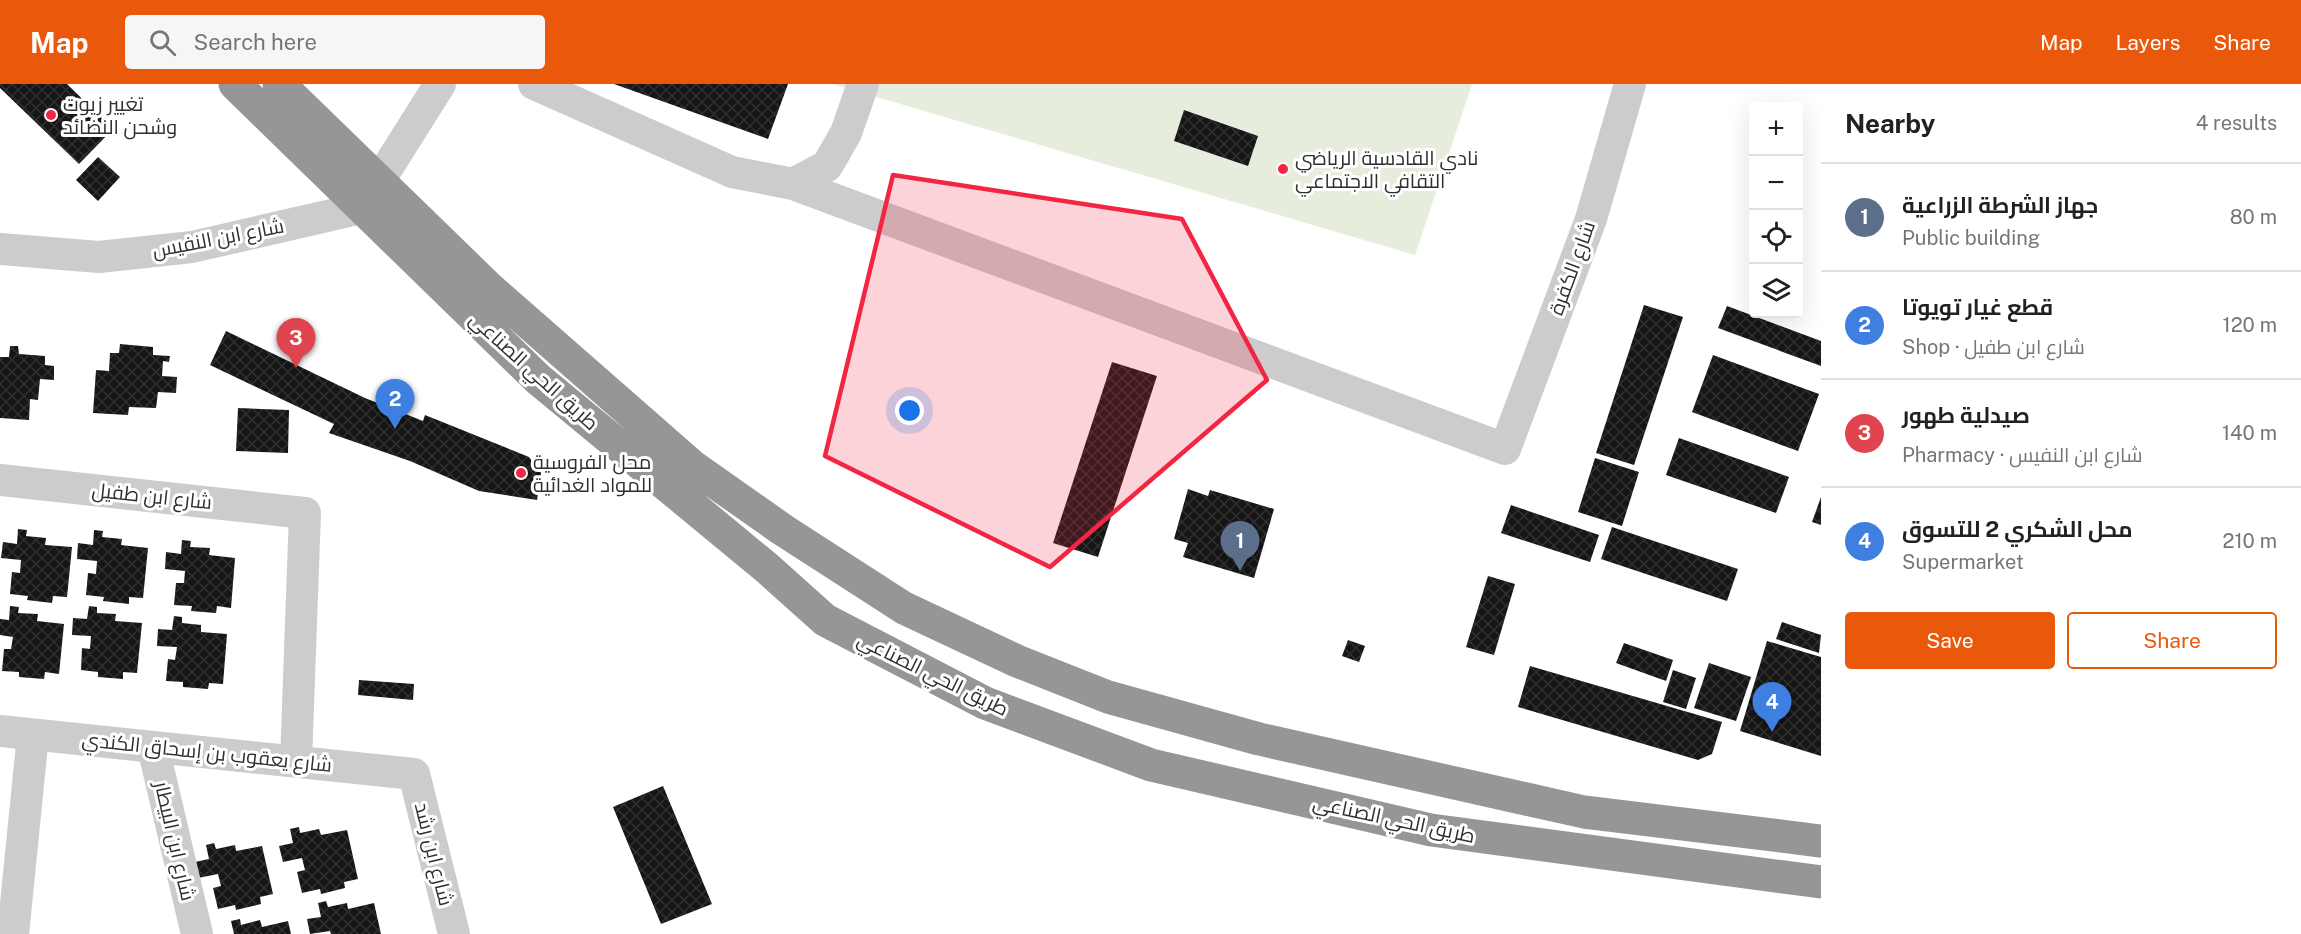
<!DOCTYPE html>
<meta charset="utf-8">
<style>
body{margin:0;font-family:"Public Sans",Cairo,sans-serif;background:#f6f6f6;color:#202124}
.controls{position:absolute;right:18px;top:18px;display:grid;overflow:hidden;border-radius:6px;box-shadow:0 6px 24px #0002}
.controls button{width:54px;height:54px;display:grid;place-items:center;padding:0;border:0;border-bottom:2px solid #e0e0e0;background:#fff;color:#202124;font:30px sans-serif}
.you{position:absolute;left:910px;top:327px;width:21px;height:21px;margin:-15px;border:4px solid #fff;border-radius:50%;background:#1a73e8;box-shadow:0 0 0 9px #1a73e833}
.badge{display:grid;place-items:center;width:39px;height:39px;border-radius:50%;background:#ea580c;color:#fff;font-size:20px;font-weight:700}
.pin{position:absolute;translate:-50% -50px;filter:drop-shadow(0 2px 3px #0008)}
.pin::after{content:'';position:absolute;top:32px;width:21px;height:18px;background:inherit;clip-path:polygon(0 0,100% 0,50% 100%)}
.list{margin:0;padding:0;list-style:none}
h2{display:flex;justify-content:space-between;align-items:center;height:78px;margin:0;padding:0 24px;font-size:26px}
h2 small{font-size:20px;font-weight:400;color:#757577}
.list li{display:grid;grid-template-columns:39px 1fr auto;gap:18px;align-items:center;box-sizing:border-box;height:108px;padding:0 24px;border-top:2px solid #e0e0e0}
.list b{display:block;font-size:22px;white-space:nowrap}
.list p{margin:0;font-size:20px;white-space:nowrap;color:#757577}
.list em{font-size:20px;font-style:normal;color:#757577}
.actions{display:flex;gap:12px;padding:18px 24px}
.actions a{flex:1;padding:14px 0;border:2px solid #ea580c;border-radius:6px;text-align:center;font-size:21px;color:#ea580c}
.actions .main{background:#ea580c;color:#fff}
.icon{flex:none;width:33px;height:33px;fill:none;stroke:currentColor;stroke-width:2;stroke-linecap:round;stroke-linejoin:round}
.map{position:relative;flex:none;width:1821px;height:850px;overflow:hidden}
header{display:flex;align-items:center;gap:36px;box-sizing:border-box;height:84px;padding:0 30px;background:#ea580c;color:#fff}
header strong{font-size:28px}
nav{display:flex;gap:33px;margin-inline-start:auto;font-size:21px}
.search{width:420px;height:54px;background:#f6f6f6;display:flex;align-items:center;gap:15px;box-sizing:border-box;padding:0 21px;border-radius:6px;color:#757577;font-size:22px}
main{display:flex}
aside{flex:1;background:#fff}
.map>svg:first-child{display:block}
.pitch{fill:#e7eddc}
.building{fill:url(#building-cross-hatch)}
.lines{fill:none;stroke-linecap:round;stroke-linejoin:round}
.minor{stroke:#ccc;stroke-width:32}
.highway{stroke:#969696;stroke-width:33}
.marked{fill:#f22543;fill-opacity:0.2;stroke:#f22543;stroke-width:4.5;stroke-linejoin:round}
.poi-dot{fill:#f22543;stroke:#fff;stroke-width:2}
.labels{text-anchor:middle;stroke-width:6;stroke-linejoin:round;paint-order:stroke}
.poi-label{font-size:20px;fill:#2f2f2f;stroke:#fff;text-anchor:start}
.street-label{font-size:20px;fill:#2f2f2f;stroke:#fff}
</style>
<header>
<strong>Map</strong>
<div class="search"><svg class="icon" aria-label="search" viewBox="0 0 24 24"><circle cx="10" cy="10" r="6"/><path d="M15 15l6 6"/></svg>Search here</div>
<nav><a>Map</a><a>Layers</a><a>Share</a></nav>
</header>
<main>
<div class="map">
<svg width="1821" height="850" viewBox="0 0 1821 850">
<defs>
<pattern id="building-cross-hatch" width="8" height="8" patternUnits="userSpaceOnUse" patternTransform="scale(1.5)"><rect width="8" height="8" fill="#161616"/><path d="M0 0l8 8M0 8l8-8" fill="none" stroke="#303030"/></pattern>
</defs>
<rect width="100%" height="100%" fill="#fff"/>
<path class="pitch" d="M832 0H1472L1415 171Z"/>
<path class="building" d="M0 0H67L113 45 79 80 0 4Z
M614 0H788L768 55Z
M1184 26 1258 52 1248 82 1174 57Z
M98 73 120 93 98 117 76 96Z
M1644 221 1683 233 1634 381 1596 369Z
M1727 222 1821 257V282L1718 244Z
M226 247 365 314 423 337 425 331 529 373 541 389 537 416 479 407 410 377 329 349 334 340 210 281Z
M120 260 153 263V271L170 272 169 278 163 277 162 292 177 293 176 309 158 308 156 324 129 323 128 331 93 329 96 286 109 287 110 269H119Z
M10 262H18L19 270 45 272V281L54 282V296L40 295 38 316 30 315 29 336 0 334V273H9Z
M1713 271 1819 310 1798 367 1692 328Z
M1112 278 1157 292 1098 473 1053 459Z
M238 324 289 326 288 369 236 367Z
M1679 354 1789 393 1776 429 1666 391Z
M1595 374 1639 388 1622 442 1578 428Z
M1188 405 1208 412 1210 406 1274 425 1254 494 1183 473 1188 459 1174 455Z
M1821 413V441L1812 438Z
M1511 421 1599 451 1590 478 1501 449Z
M1612 443 1738 485 1727 517 1601 475Z
M18 445 27 446 26 452 46 454 45 461 72 463 67 513 53 512 52 519 27 516 28 512 10 510 12 488 20 489 21 476 1 474 3 458 17 460Z
M94 446 103 447 102 453 122 455 121 461 148 464 143 514 129 513V520L103 517 104 513 86 511 88 489 96 490 97 477 77 475 78 459 93 461Z
M182 456 191 457 190 463 210 464 209 471 235 474 231 524 217 522 216 529 191 527 192 522 174 521 176 499H184L185 487 165 485 166 468 181 470Z
M1488 492 1515 500 1494 571 1466 563Z
M10 522 19 523 18 529 38 530 37 537 64 540 59 590 45 588 44 595 19 593V588L2 587 4 565H11L13 553 0 551V535L9 536Z
M89 522 97 523V529L116 530 115 537 142 539 137 589 123 588V595L98 593V588L81 586 82 564 90 565 91 552 72 551 73 534 87 535Z
M174 532 182 533V539L201 541V548L227 550 223 600 209 599 208 605 183 603V598L166 597 168 575 175 576 177 563 157 562 158 545 172 546Z
M1782 538 1821 551 1819 569 1776 555Z
M1348 556 1365 562 1359 578 1342 572Z
M1767 557 1821 573V672L1740 647Z
M1624 559 1673 576 1666 597 1616 579Z
M1709 579 1751 593 1736 637 1694 624Z
M1530 582 1722 638 1712 670 1698 676 1518 623Z
M1673 586 1696 594 1686 625 1663 618Z
M359 596 414 600 413 616 358 611Z
M663 702 712 820 661 840 613 723Z
M299 743 300 749 319 745 321 751 347 746 358 795 344 798 345 804 321 810 320 805 302 809 297 788 305 786 302 774 283 778 279 762 293 759 290 745Z
M214 759 216 765 235 761 236 767 262 762 273 810 260 813 261 820 236 826 235 821 218 825 213 804 221 802 218 790 198 794 195 778 209 775 206 761Z
M326 817 328 823 347 819 348 825 374 819 381 850H331L330 847 310 850 307 835 321 833 318 819Z
M240 835 241 841 260 836 262 843 288 837 291 850H234L231 837Z"/>
<g class="lines">
<path class="minor" d="M534 0 732 88 793 100 827 82 846 49 863 0
M379 97 440 0
M793 100 1505 365 1591 135 1630 0
M0 165 99 173 192 163 362 124
M0 396 305 429 296 677
M0 647 414 690 454 850
M153 663 197 850
M13 850 33 651"/>
<path class="highway" d="M235 0 538 295 767 484 825 536 985 619 1151 681 1431 746 1821 798
M279 0 490 205 692 382 783 446 904 524 1017 577 1108 613 1259 655 1584 728 1821 757"/>
</g>
<path class="marked" d="M893 91 1182 135 1267 296 1050 483 825 372Z"/>
<g class="poi-dot">
<circle cx="51" cy="31" r="6"/>
<circle cx="1283" cy="85" r="6"/>
<circle cx="521" cy="389" r="6"/>
</g>
<g class="labels">
<g class="poi-label">
<text x="63" y="27">تغيير زيوت<tspan x="63" dy="23">وشحن النضائد</tspan></text>
<text x="1295" y="81">نادي القادسية الرياضي<tspan x="1295" dy="23">التقافي الاجتماعي</tspan></text>
<text x="533" y="385">محل الفروسية<tspan x="533" dy="23">للمواد الغدائية</tspan></text>
</g>
<g class="street-label">
<text transform="translate(218 154) rotate(-11)" y="7">شارع ابن النفيس</text>
<text transform="translate(1572 184) rotate(-70)" y="7">شارع الكفرة</text>
<text transform="translate(534 287) rotate(42)" y="7">طريق الحي الصناعي</text>
<text transform="translate(152 412) rotate(6)" y="7">شارع ابن طفيل</text>
<text transform="translate(933 590) rotate(26)" y="7">طريق الحي الصناعي</text>
<text transform="translate(207 668) rotate(6)" y="7">شارع يعقوب بن إسحاق الكندي</text>
<text transform="translate(1394 735) rotate(12)" y="7">طريق الحي الصناعي</text>
<text transform="translate(175 757) rotate(77)" y="7">شارع ابن البيطار</text>
<text transform="translate(434 770) rotate(76)" y="7">شارع ابن رشد</text>
</g>
</g>
</svg>
<div class="controls">
<button>+</button>
<button>−</button>
<button><svg class="icon" aria-label="locate" viewBox="0 0 24 24"><circle cx="12" cy="12" r="6"/><path d="M12 2v4M12 18v4M2 12h4M18 12h4"/></svg></button>
<button><svg class="icon" aria-label="layers" viewBox="0 0 24 24"><path d="M12 4l9 5-9 5-9-5zM3 14l9 5 9-5"/></svg></button>
</div>
<div class="you"></div>
<div class="pin badge" style="left:1240px;top:487px;background:#5c6f8a">1</div>
<div class="pin badge" style="left:395px;top:345px;background:#3f7fe0">2</div>
<div class="pin badge" style="left:296px;top:284px;background:#e0444e">3</div>
<div class="pin badge" style="left:1772px;top:648px;background:#3f7fe0">4</div>
</div>
<aside>
<h2>Nearby<small>4 results</small></h2>
<ul class="list">
<li><span class="badge" style="background:#5c6f8a">1</span><div><b>جهاز الشرطة الزراعية</b><p>Public building</p></div><em>80 m</em></li>
<li><span class="badge" style="background:#3f7fe0">2</span><div><b>قطع غيار تويوتا</b><p>Shop · شارع ابن طفيل</p></div><em>120 m</em></li>
<li><span class="badge" style="background:#e0444e">3</span><div><b>صيدلية طهور</b><p>Pharmacy · شارع ابن النفيس</p></div><em>140 m</em></li>
<li><span class="badge" style="background:#3f7fe0">4</span><div><b>محل الشكري 2 للتسوق</b><p>Supermarket</p></div><em>210 m</em></li>
</ul>
<div class="actions"><a class="main">Save</a><a>Share</a></div>
</aside>
</main>
